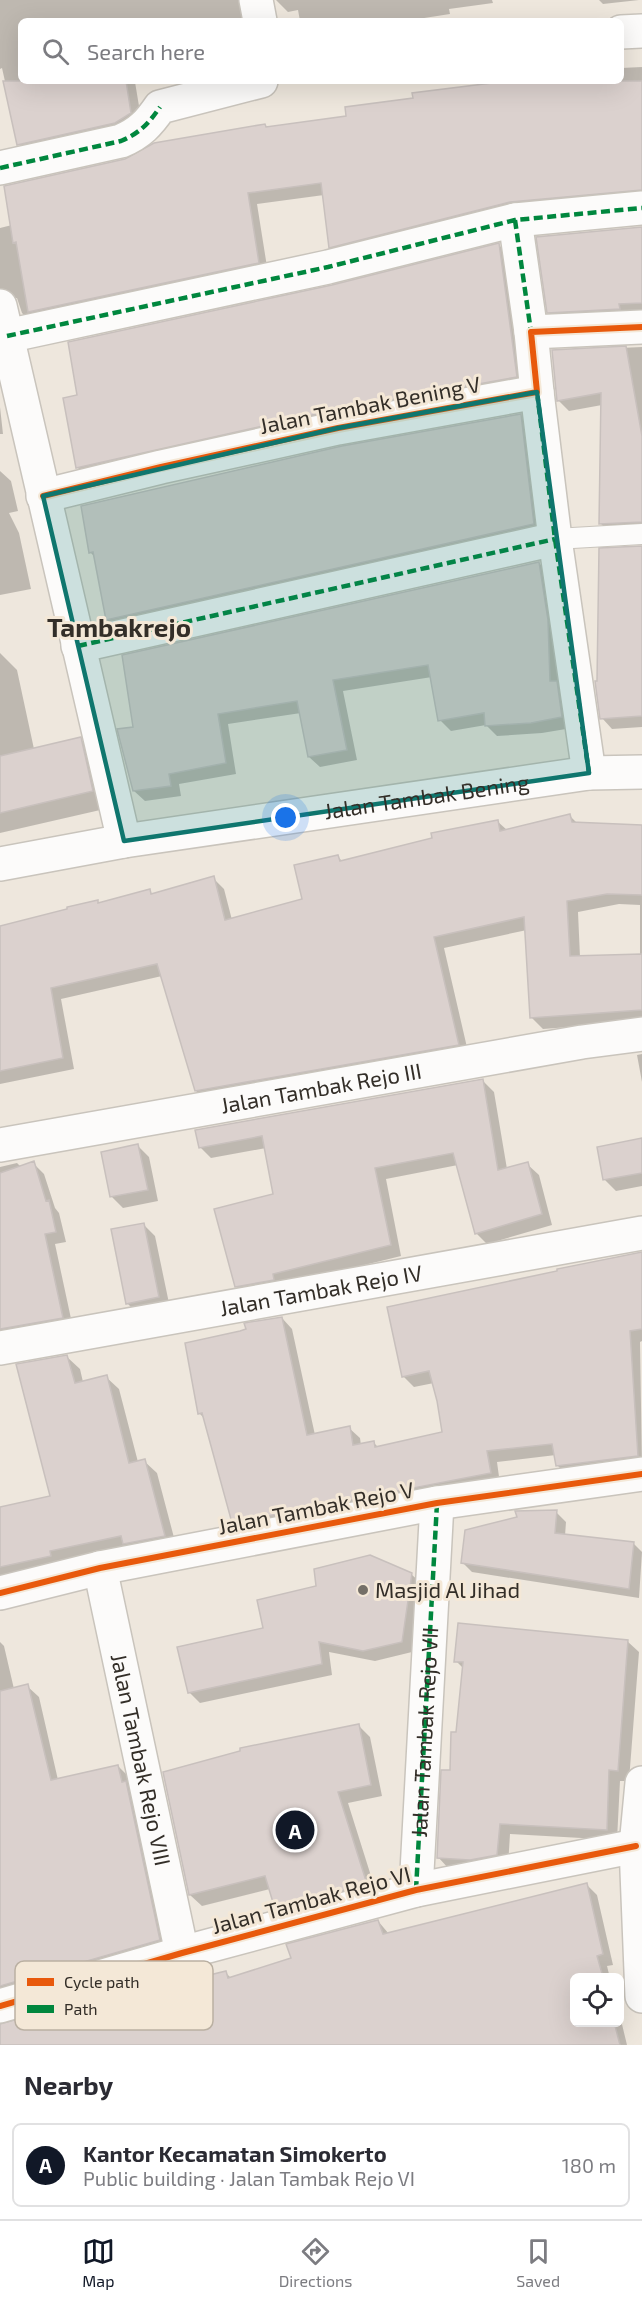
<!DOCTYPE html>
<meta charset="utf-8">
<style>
body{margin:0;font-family:"Exo 2",sans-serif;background:#f2f2f3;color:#2b2b33}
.controls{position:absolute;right:18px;bottom:18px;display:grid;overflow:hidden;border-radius:9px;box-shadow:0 6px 24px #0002}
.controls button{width:54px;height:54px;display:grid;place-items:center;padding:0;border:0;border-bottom:2px solid #e1e1e2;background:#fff;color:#2b2b33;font:30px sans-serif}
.you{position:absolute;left:286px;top:818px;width:21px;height:21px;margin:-15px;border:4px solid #fff;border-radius:50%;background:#1a73e8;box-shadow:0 0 0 9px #1a73e833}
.badge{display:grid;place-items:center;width:39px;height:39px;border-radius:50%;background:#111827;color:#fff;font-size:20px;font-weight:700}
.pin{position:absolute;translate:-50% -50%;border:3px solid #fff;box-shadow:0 2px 6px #0006}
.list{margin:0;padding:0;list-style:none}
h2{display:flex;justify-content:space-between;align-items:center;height:78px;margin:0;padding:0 24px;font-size:26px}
h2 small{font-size:20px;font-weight:400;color:#7c7c81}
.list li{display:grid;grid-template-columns:39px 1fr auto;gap:18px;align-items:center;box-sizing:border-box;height:84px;margin:0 12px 12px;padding:0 12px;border:2px solid #e1e1e2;border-radius:9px}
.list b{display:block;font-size:22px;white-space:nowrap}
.list p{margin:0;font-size:20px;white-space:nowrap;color:#7c7c81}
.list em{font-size:20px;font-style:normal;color:#7c7c81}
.icon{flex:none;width:33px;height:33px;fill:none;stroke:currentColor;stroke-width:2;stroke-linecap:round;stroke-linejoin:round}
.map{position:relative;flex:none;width:642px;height:2045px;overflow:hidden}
.search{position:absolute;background:#fff;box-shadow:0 6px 24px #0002;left:18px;right:18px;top:18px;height:66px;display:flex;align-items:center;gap:15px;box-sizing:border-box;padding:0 21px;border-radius:9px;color:#7c7c81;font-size:22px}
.sheet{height:174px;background:#fff}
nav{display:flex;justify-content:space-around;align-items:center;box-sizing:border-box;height:84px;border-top:2px solid #e1e1e2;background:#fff;font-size:16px;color:#7c7c81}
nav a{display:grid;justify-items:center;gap:3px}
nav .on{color:#111827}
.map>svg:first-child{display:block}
.shadow{fill:#0003;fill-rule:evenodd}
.building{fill:#dbd1ce;stroke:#c8c0bd;stroke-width:1.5}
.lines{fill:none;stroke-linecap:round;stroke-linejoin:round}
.service-casing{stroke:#c9c4bc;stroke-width:22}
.minor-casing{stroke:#c9c4bc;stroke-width:36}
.service{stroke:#fcfbfa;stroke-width:20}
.minor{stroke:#fcfbfa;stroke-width:33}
.quiet{stroke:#00873e;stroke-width:4.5;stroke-dasharray:9 4.5;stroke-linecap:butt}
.cycleway-casing{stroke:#f4e8d7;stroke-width:10}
.cycleway{stroke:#e8590c;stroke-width:6}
.marked{fill:#0f766e;fill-opacity:0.2;stroke:#0f766e;stroke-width:4.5;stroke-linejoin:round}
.poi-dot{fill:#746f67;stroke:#f4e8d7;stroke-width:2}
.labels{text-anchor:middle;stroke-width:6;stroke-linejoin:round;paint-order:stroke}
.street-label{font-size:22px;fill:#332e28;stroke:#f4e8d7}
.poi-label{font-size:22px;fill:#332e28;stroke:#f4e8d7;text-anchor:start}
.quarter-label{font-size:26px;font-weight:bold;fill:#332e28;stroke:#f4e8d7}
.key{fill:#f4e8d7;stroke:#bab0a2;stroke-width:1.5}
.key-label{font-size:16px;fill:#332e28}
</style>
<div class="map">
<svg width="642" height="2045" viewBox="0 0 642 2045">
<rect width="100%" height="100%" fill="#eee7dd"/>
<path class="shadow" d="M0 0H253L249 19 237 21H21V81H141L135 82 142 124 30 155 19 144 2 68 0 69Z
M276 0H492L493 3 449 9 450 14 405 21H300L298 10 288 12Z
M599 0H639L603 4Z
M642 67V200L341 257 330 247 324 195 257 204 268 273 33 324 22 313 17 298H8L0 302V228L12 225 268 129 348 118 520 81H621V68Z
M642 228V319L559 323 549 312Z
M499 245 510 256 527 387 89 479 78 468 65 399 78 397 332 287Z
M642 347V533L612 534 601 524 602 405 569 411 558 400 553 351Z
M0 407 3 434H0Z
M520 416 530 426 544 534 118 630 107 620 96 558 90 552Z
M0 471 11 481 18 511 9 513 19 533 31 589 0 595Z
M642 547V727L612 729 602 718 599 682Z
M539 563 550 574 572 728 542 733 497 736 486 725 451 731 440 720 432 677 343 691 357 760 320 767 309 757 301 713 228 724 236 774 179 784 181 796 145 801 134 791 135 728Z
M0 653 17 670 34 749 80 739 97 756 109 808 0 833Z
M570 816 577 823 642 826V1028L635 1022 543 1029 531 1017 527 930 444 948 469 1056 208 1102 196 1091 162 976 61 999 74 1069 0 1084V927L97 902 100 905 149 891 153 894 213 878 224 889 232 920 304 900 338 857 343 862 497 821 507 830ZM619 904 640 905V955L580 957 578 912Z
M642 1054V1082L637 1055Z
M483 1081 494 1092 507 1169 527 1164 539 1175 552 1225 487 1244 476 1233 458 1165 386 1179 401 1256 283 1285 247 1297 236 1286 275 1195 266 1148 211 1158 200 1147Z
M642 1139V1186L616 1191 605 1180Z
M138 1146 149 1157 158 1201 123 1208 112 1197Z
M17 1163 21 1167 33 1163 44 1174 55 1208 59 1213 66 1242 55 1244 73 1328 0 1343V1167Z
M143 1224 155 1236 170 1308 139 1315 127 1303Z
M642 1286V1341L640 1342 642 1467 568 1476 557 1465 556 1455 497 1462 500 1484 244 1533 233 1523 205 1419 199 1413 248 1330 282 1318 292 1329 315 1435 349 1428 360 1438 361 1445 374 1443 379 1448 443 1434 434 1383 414 1387 403 1376Z
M67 1357 80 1369 83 1382 106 1377 119 1389 138 1462 144 1461 157 1473 177 1549 0 1582V1508L52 1497Z
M556 1512 566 1522 565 1536 634 1544 642 1552 639 1598 472 1572 462 1562Z
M411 1574 423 1585 412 1652 375 1661 329 1652 332 1675 200 1703 189 1692 317 1587Z
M627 1641 639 1652 629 1781H620L617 1840 510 1834 508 1866 449 1869 438 1857 458 1734 464 1669 456 1661Z
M0 1642 4 1646 14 1689 27 1686 39 1697 58 1780 118 1766 129 1777 170 1951 0 1990Z
M358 1725 370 1737 382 1796 348 1803 377 1895 288 1919 276 1908 270 1889 202 1906 190 1895Z
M586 1884 597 1895 613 1965 607 1966 610 1978H574V2022H620V2016L627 2045H10L182 1974 190 1982 226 1973 231 1978 292 1959 378 1921 389 1934Z"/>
<path class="building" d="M3 81H126L131 113 115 123 17 145Z
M508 81H642V190L510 202 329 248 321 183 248 193 259 263 28 312 16 242 13 243 4 186 125 159 154 143 265 124 266 127 346 116 345 107 413 98 412 93Z
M642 227V303L619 304 620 309 547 313 536 237Z
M499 243 517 377 334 410 76 468 63 398 77 395 68 342 332 285Z
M626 346 642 436V522L599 524 601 393 557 401 552 350Z
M521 414 534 524 106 620 93 552 89 553 81 506 342 446Z
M642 546V716L600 719 595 681H597L599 548Z
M539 562 548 620 550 681H557L562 717 531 723 485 726 484 713 438 721 428 665 333 680 347 750 308 757 297 701 218 714 226 763 169 774 171 786 133 791 117 729 133 727 122 655Z
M81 737 93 791 0 813V756Z
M570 814 572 822 642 825V895L607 894 567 901 570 956 642 954V1010L530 1018 524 917 434 937 459 1045 195 1091 157 964 51 988 63 1058 0 1071V926L67 909V907L98 900V903L150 889 151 894 214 876 225 920 302 899 294 865 338 855 340 861 432 838 431 833 498 820 500 831Z
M483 1079 498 1170 528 1162 542 1214 475 1234 453 1153 375 1168 391 1245 273 1274 274 1280 235 1287 214 1209 273 1194 262 1136 199 1148 195 1130Z
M642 1138V1173L603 1180 597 1147Z
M138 1144 148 1190 110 1197 101 1152Z
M34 1161 46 1201 49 1200 56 1232 45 1234 63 1318 0 1329V1173Z
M144 1223 159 1297 126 1304 111 1229Z
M642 1252V1329L630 1331 638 1456 556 1466 552 1444 487 1451 491 1473 232 1523 202 1413 198 1414 185 1343 240 1331 246 1329 244 1323 282 1317 307 1435 350 1426 353 1445 374 1441 375 1447 442 1432 437 1401 429 1371 402 1377 387 1307 557 1271V1269Z
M67 1355 75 1383 107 1375 129 1463 145 1459 165 1536 123 1544 121 1536 50 1551 51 1556 0 1567V1507L50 1496 16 1364Z
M557 1510 555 1533 634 1542 629 1589 461 1563 465 1530 517 1517 515 1511Z
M370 1555 412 1573 402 1642 363 1651 319 1642 322 1664 188 1693 177 1647 263 1628 257 1600 316 1586 314 1569Z
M458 1623 628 1640 618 1771 609 1770 607 1830 500 1824 497 1855 470 1860 437 1858 441 1770H450L451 1732H456L463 1662H454Z
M28 1684 51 1780 118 1765 122 1782 126 1781 160 1940 0 1986V1691Z
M359 1724 371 1785 338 1792 367 1884 275 1909 265 1876 189 1895 163 1772 240 1751V1748Z
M587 1883 603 1954 597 1956 603 1977H574V2022H614L620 2045H0V2024L183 1972 185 1981 226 1971 228 1978 291 1958 286 1944 378 1920 383 1934Z"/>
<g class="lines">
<g class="service-casing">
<path id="service" d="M555 539 642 534"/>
</g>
<g class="minor-casing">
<g id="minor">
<path d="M256 0 260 21"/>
<path d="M621 32 642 31"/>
<path d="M0 168 121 141C140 133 149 123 160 107L261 81"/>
<path d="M515 220 531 332"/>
<path d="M0 306 124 841"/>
<path d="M7 336 328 267 515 220 642 208"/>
<path d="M537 392 555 539 589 773"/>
<path d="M43 496 161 467 338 428 537 392 531 332 642 327"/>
<path d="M78 646 555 539"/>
<path id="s1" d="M0 864 124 841 589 773 642 772"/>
<path id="s2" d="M0 1145 582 1042 642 1034"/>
<path id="s3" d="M0 1348 642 1233"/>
<path id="s4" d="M100 1568 182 1953"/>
<path d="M0 1593 100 1568 437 1503 642 1474"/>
<path d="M642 1783 636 1846 642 1996"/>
<path id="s5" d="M416 1890 437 1503"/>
<path d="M0 2006 182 1953 416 1890 636 1846"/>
</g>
</g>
<use href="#service" class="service"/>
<use href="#minor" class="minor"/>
<path class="quiet" d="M0 168 121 141C140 133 149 123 160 107
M515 220 531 332
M7 336 328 267 515 220 642 208
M537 392 555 539 589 773
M78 646 555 539
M416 1890 437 1503"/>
<g class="cycleway-casing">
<path id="cycleway" d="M43 496 161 467 338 428 537 392 531 332 642 327
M0 1593 100 1568 437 1503 642 1474
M0 2006 182 1953 416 1890 636 1846"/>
</g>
<use href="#cycleway" class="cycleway"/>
</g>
<path class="marked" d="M537 392 589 773 124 841 43 496 338 428Z"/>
<circle class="poi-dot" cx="363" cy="1590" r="6"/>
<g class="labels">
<g class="street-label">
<text transform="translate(370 405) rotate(-11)" y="8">Jalan Tambak Bening V</text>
<text dy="8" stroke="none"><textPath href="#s1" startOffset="432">Jalan Tambak Bening</textPath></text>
<text dy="8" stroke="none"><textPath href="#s2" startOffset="326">Jalan Tambak Rejo III</textPath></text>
<text dy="8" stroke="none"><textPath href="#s3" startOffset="326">Jalan Tambak Rejo IV</textPath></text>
<text transform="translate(316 1508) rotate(-11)" y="8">Jalan Tambak Rejo V</text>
<text dy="8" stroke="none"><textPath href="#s5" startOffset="158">Jalan Tambak Rejo VII</textPath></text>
<text dy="8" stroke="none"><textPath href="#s4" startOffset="196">Jalan Tambak Rejo VIII</textPath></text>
<text transform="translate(311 1900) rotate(-15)" y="8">Jalan Tambak Rejo VI</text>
</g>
<g class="poi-label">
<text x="375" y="1598">Masjid Al Jihad</text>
</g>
<g class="quarter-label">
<text x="119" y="637">Tambakrejo</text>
</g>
</g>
<rect x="15" y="1961" width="198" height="69" rx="9" class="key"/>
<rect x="27" y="1978" width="27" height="8" fill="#e8590c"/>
<rect x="27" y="2005" width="27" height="8" fill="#00873e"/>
<g class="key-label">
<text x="64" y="1988">Cycle path</text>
<text x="64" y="2015">Path</text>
</g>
</svg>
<div class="controls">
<button><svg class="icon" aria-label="locate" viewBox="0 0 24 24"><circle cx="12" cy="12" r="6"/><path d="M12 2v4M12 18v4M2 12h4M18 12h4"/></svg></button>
</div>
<div class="you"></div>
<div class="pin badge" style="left:295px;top:1830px">A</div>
<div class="search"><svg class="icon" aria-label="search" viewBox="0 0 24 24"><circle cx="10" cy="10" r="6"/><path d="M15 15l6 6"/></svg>Search here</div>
</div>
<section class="sheet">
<h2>Nearby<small></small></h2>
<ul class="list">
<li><span class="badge">A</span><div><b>Kantor Kecamatan Simokerto</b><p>Public building · Jalan Tambak Rejo VI</p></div><em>180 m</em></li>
</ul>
</section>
<nav>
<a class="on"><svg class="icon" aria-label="map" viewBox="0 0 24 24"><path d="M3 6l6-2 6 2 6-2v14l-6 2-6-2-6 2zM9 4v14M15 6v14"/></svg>Map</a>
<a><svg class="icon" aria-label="directions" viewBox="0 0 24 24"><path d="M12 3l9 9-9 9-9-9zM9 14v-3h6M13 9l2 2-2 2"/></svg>Directions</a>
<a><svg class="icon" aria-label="saved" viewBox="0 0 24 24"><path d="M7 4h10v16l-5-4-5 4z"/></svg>Saved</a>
</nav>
